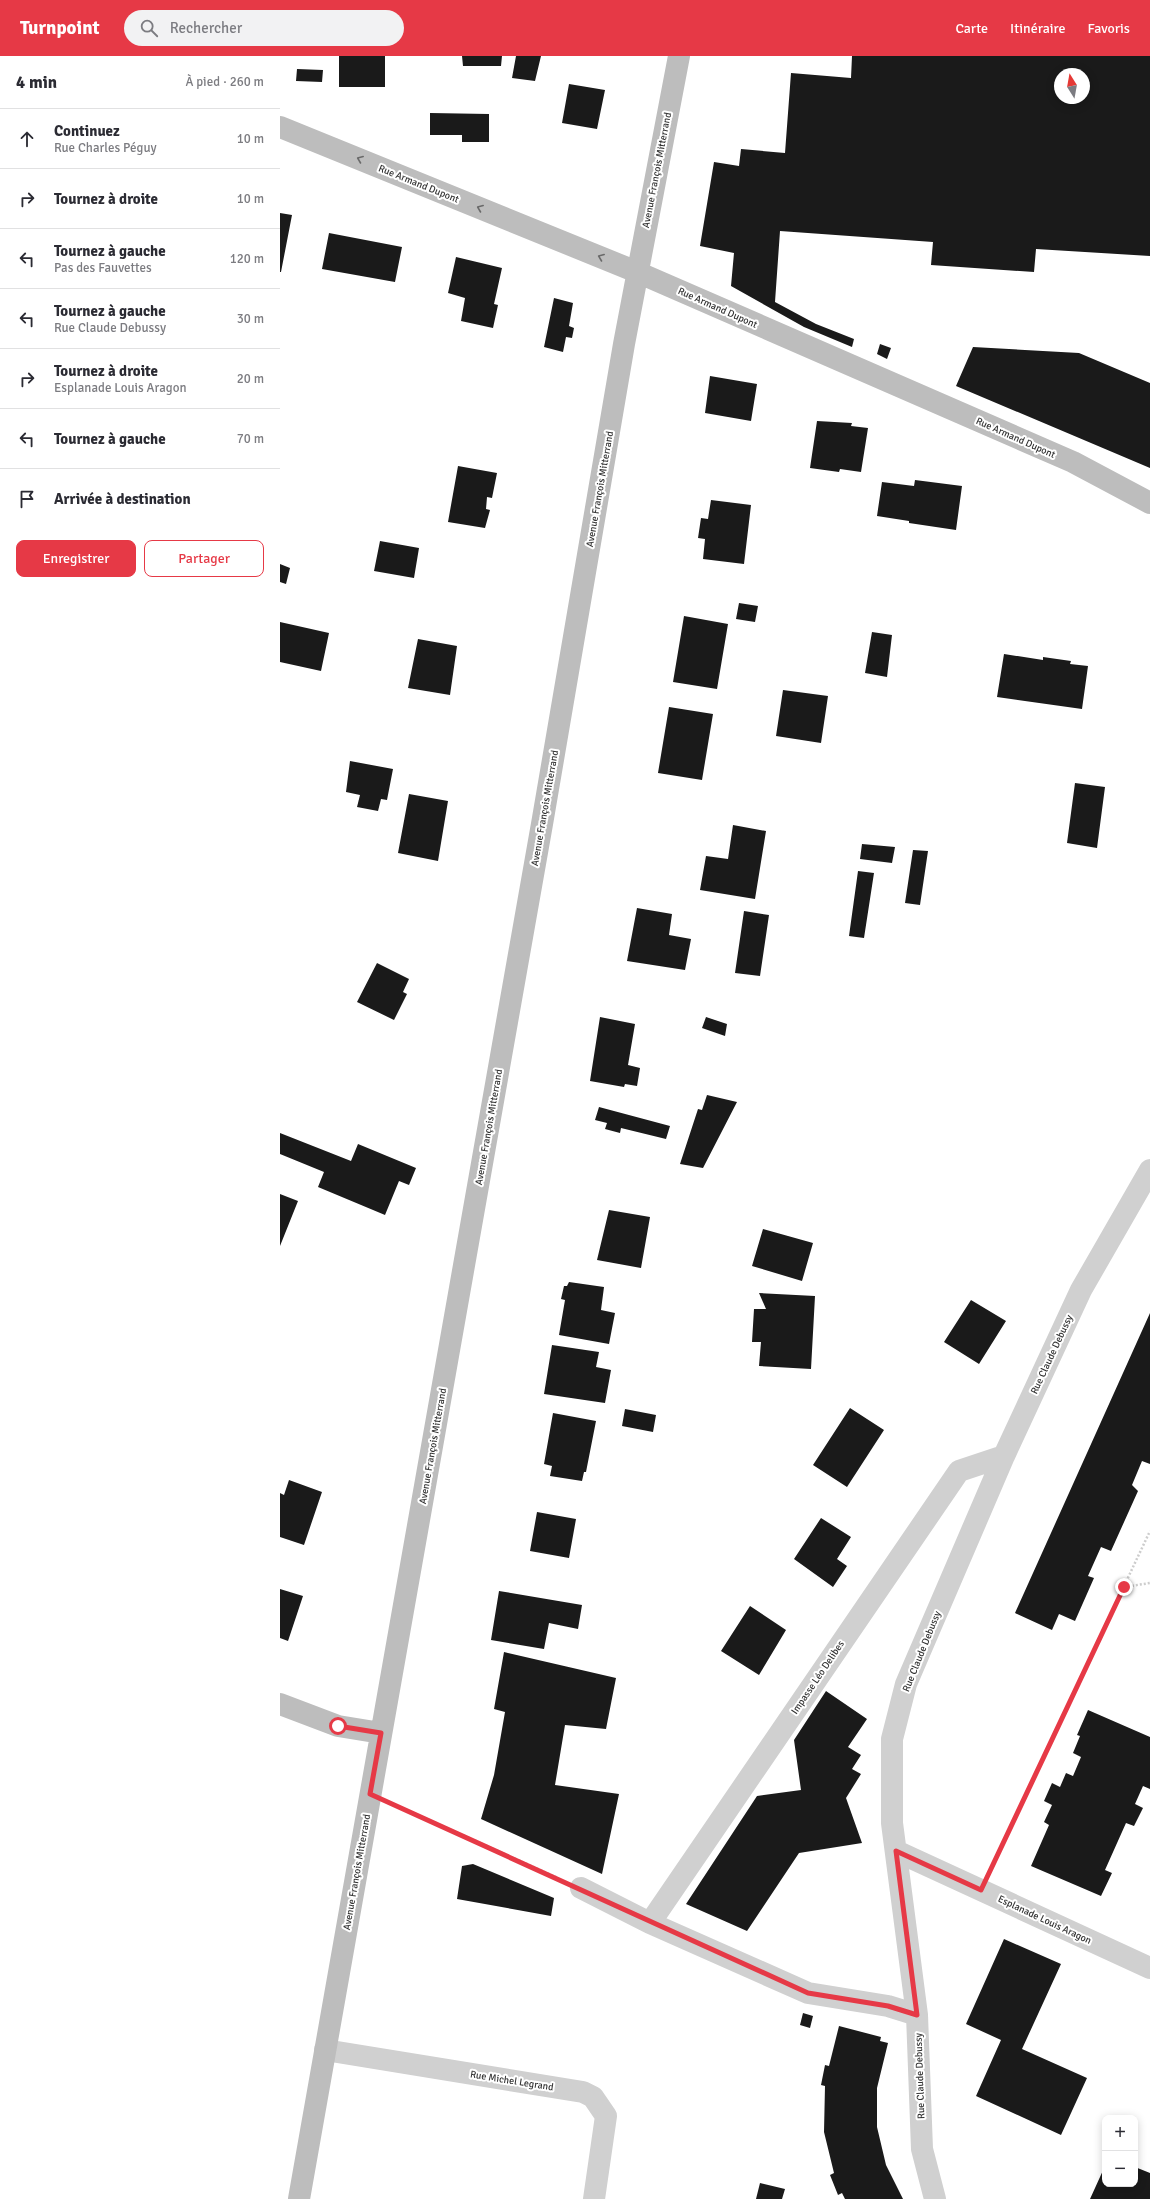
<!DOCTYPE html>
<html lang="fr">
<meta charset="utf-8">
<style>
body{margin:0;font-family:Signika,sans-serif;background:#f2f2f3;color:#2b2b33}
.controls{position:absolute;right:12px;bottom:12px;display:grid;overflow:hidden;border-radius:8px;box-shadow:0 2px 10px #0003}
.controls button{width:36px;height:36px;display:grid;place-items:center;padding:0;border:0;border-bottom:1px solid #e1e1e2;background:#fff;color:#2b2b33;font:20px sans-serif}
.compass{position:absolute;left:774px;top:12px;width:36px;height:36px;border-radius:50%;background:#fff;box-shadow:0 2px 10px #0003;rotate:349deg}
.stop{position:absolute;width:12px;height:12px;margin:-9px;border:3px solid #e63946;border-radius:50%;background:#fff}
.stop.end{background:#e63946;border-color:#fff;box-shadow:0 1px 4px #0008}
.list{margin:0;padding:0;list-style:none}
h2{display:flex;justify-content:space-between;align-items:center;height:52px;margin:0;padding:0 16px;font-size:17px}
h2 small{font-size:13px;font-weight:400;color:#7c7c81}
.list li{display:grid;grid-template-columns:26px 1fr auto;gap:12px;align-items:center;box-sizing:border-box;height:60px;padding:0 16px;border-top:1px solid #e1e1e2}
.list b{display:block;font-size:15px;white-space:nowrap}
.list p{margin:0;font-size:13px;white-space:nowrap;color:#7c7c81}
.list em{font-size:13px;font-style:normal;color:#7c7c81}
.actions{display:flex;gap:8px;padding:12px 16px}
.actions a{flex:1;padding:9px 0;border:1px solid #e63946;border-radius:8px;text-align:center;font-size:14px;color:#e63946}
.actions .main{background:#e63946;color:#fff}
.icon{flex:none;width:22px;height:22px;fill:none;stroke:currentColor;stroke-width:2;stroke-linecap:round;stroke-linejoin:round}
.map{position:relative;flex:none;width:870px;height:2143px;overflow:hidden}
header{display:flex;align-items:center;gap:24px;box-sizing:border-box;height:56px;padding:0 20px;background:#e63946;color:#fff}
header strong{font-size:19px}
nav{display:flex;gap:22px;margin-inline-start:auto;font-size:14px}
.search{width:280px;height:36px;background:#f2f2f3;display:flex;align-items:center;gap:10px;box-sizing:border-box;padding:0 14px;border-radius:22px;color:#7c7c81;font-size:15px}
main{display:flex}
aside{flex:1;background:#fff}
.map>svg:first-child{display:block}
.building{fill:#1a1a1a;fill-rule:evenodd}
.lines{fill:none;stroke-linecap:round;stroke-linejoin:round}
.path{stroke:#cdcdcd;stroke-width:2.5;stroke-dasharray:2 2;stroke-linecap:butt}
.street{stroke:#d0d0d0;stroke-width:22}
.secondary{stroke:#bdbdbd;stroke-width:22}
.oneway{stroke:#6a6a6a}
.route{stroke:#e63946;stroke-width:5}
.labels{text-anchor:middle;stroke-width:4;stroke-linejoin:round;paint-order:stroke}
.street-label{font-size:10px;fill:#333;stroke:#fff}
</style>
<header>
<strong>Turnpoint</strong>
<div class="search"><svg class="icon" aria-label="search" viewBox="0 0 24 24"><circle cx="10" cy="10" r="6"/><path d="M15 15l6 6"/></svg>Rechercher</div>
<nav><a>Carte</a><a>Itinéraire</a><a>Favoris</a></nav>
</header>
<main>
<aside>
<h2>4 min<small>À pied · 260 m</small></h2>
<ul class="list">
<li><svg class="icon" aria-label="ahead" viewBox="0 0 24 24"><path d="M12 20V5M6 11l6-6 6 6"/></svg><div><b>Continuez</b><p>Rue Charles Péguy</p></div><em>10 m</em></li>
<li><svg class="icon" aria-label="right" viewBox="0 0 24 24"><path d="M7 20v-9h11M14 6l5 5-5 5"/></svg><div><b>Tournez à droite</b></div><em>10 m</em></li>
<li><svg class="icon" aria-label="left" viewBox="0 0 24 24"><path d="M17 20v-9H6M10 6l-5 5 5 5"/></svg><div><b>Tournez à gauche</b><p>Pas des Fauvettes</p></div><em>120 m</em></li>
<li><svg class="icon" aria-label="left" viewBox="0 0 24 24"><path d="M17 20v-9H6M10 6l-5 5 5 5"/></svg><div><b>Tournez à gauche</b><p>Rue Claude Debussy</p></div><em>30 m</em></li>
<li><svg class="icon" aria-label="right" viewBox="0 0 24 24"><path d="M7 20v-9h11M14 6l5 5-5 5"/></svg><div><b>Tournez à droite</b><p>Esplanade Louis Aragon</p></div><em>20 m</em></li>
<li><svg class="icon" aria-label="left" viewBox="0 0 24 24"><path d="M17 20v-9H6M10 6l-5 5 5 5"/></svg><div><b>Tournez à gauche</b></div><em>70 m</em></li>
<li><svg class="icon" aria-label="arrive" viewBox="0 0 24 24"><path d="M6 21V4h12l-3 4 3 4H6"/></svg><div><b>Arrivée à destination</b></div></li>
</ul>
<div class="actions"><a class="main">Enregistrer</a><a>Partager</a></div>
</aside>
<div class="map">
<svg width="870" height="2143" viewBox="0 0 870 2143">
<rect width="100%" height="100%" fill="#fff"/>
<path class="building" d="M59 0H105V31H59Z
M182 0H222L221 10H183Z
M236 0H261L255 25 232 22Z
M572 0H870V200L756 193 754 216 651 209 653 186 500 175 495 246 536 268 574 283 572 291 524 271 451 230 454 197 420 190 434 106 459 110 461 93 505 97 511 17 571 22ZM780 18H804V42H780Z
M17 13 43 14 42 26 16 25Z
M289 28 325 34 317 73 282 67Z
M150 57 209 58V86H182V79H150Z
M0 157 12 159 1 216H0Z
M49 177 122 191 115 226 42 213Z
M176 201 222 212 214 248 218 249 213 272 181 265 185 242 168 237Z
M274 242 293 247 289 270 294 272 292 282 286 281 283 296 264 291Z
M600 288 611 292 607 303 597 298Z
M693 291 799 297 870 327V412L676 330Z
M430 320 477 328 471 365 425 357Z
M537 365 572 367 571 370 588 372 581 416 560 413 559 416 530 412Z
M178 410 217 417 212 442 207 441 206 453 210 454 205 472 168 466Z
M635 424 682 430 676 474 629 467V465L597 460 602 426 634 430Z
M431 444 471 449 464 508 423 503 425 483 418 482 421 462 428 463Z
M100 485 139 492 134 522 94 515Z
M0 508 10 512 6 528 0 526Z
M459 547 478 550 475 566 456 563Z
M404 560 448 568 437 633 393 626Z
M0 566 49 577 41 615 0 606Z
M592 576 612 579 607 621 585 617Z
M138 583 177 590 170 639 128 632Z
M724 598 763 604V601L791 605 790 608 808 610 802 653 717 641Z
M503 634 548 640 541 687 496 680Z
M389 651 433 658 422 724 378 717Z
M70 705 113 713 107 744 101 743 98 755 77 751 80 739 66 736Z
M795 727 825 731 817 792 787 787Z
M129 738 168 745 158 805 118 797Z
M453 769 486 775 475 843 420 834 426 800 448 803Z
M582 788 615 791 612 807 580 803Z
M633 794 648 795 640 849 625 847Z
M578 815 594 817 584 882 569 880Z
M357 852 392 858 389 879 411 883 405 914 347 905Z
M464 855 489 859 480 920 455 917Z
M97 907 129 923 123 936 127 938 114 964 77 946Z
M320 961 355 968 348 1009 360 1012 357 1030 345 1028 344 1031 310 1025Z
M426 961 447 968 445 980 422 972Z
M427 1039 457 1046 423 1112 400 1108 418 1053 422 1054Z
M319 1051 390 1070 386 1083 341 1072 340 1077 325 1073 327 1067 315 1064Z
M0 1077 71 1105 78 1088 136 1112 129 1129 119 1125 105 1159 38 1131 44 1116 0 1098Z
M0 1138 18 1145 0 1190Z
M329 1154 370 1161 361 1212 317 1204Z
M483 1173 533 1187 522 1225 472 1210Z
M289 1226 324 1231 321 1254 335 1257 329 1288 279 1279 285 1244 281 1243 284 1230H287Z
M479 1237 535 1240 531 1313 479 1310 481 1286H472L474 1253H486Z
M691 1244 726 1265 699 1308 664 1286Z
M870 1257V1408L862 1405 852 1429 858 1435 831 1495 821 1491 808 1520 814 1522 795 1565 779 1558 772 1574 735 1557Z
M272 1289 319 1296 316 1311 331 1314 325 1347 264 1338Z
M570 1352 604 1374 567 1431 533 1409Z
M345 1353 376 1359 373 1376 342 1370Z
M273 1357 316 1365 306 1416H304L302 1425 270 1420 272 1410 264 1408Z
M9 1424 42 1436 24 1489 0 1481V1437L4 1439Z
M257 1456 296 1463 289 1502 250 1495Z
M541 1462 571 1481 557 1503 567 1510 553 1531 514 1503Z
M0 1533 23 1540 8 1585 0 1582Z
M219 1535 302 1549 298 1573 269 1567 264 1593 211 1584Z
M470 1550 506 1574 479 1619 441 1595Z
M224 1596 336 1622 326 1673 285 1669 275 1729 339 1738 322 1818 201 1763 214 1719 225 1656 214 1653Z
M546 1635 587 1663 568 1691 581 1699 572 1713 581 1718 566 1742 582 1787 519 1797 467 1875 406 1848 477 1740 521 1734 514 1684Z
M808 1654 870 1681V1733L863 1730 855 1748 863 1752 854 1770 846 1767 825 1814 832 1817 821 1840 751 1810 769 1769 764 1766 772 1749 764 1745 772 1727 780 1731 786 1717 793 1720 801 1701 793 1697 800 1680 797 1679Z
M193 1808 274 1842 271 1860 177 1843 182 1810Z
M724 1883 781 1908 742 1993 807 2022 781 2079 696 2040 721 1984 686 1968Z
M523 1957 533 1960 530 1972 520 1969Z
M559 1970 601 1981 600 1985 608 1987 597 2032V2071L606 2109 623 2143H565L562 2137 558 2139 550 2119 554 2117 544 2076 545 2030 541 2029 545 2009 549 2010Z
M825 2110V2128H855V2111L870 2117V2143H810Z
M480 2127 505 2133 502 2143H476Z"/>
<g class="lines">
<path class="path" d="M844 1531 870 1527
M118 1750 276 1821
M713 1808 870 1475"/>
<path class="street" d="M616 1795 870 1912
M301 1832 370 1867 528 1937 608 1950 637 1959
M370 1867 679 1415 724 1400
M45 1994 303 2036 313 2041 326 2060 314 2143
M655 2143 642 2093 637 1959 612 1767V1683L626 1628 724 1400 801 1234 870 1114"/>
<path class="secondary" d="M0 71 357 216 793 406 870 447
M0 1648 58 1670 101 1677
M19 2143 262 768 344 288 399 0"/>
</g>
<defs><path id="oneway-chevron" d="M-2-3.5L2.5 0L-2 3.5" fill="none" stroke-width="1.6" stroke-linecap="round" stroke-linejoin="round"/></defs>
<g class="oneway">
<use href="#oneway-chevron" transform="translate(80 103) rotate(-158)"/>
<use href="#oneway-chevron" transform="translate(200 152) rotate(-158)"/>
<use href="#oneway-chevron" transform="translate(321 201) rotate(-158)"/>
</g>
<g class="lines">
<path class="route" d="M58 1670 101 1677 90 1738 528 1937 608 1950 637 1959 616 1795 701 1834 844 1531"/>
</g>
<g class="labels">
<g class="street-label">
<text transform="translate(376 114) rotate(-79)" y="4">Avenue François Mitterrand</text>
<text transform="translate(139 127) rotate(22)" y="4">Rue Armand Dupont</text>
<text transform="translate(438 251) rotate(24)" y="4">Rue Armand Dupont</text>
<text transform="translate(736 381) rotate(24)" y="4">Rue Armand Dupont</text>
<text transform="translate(319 433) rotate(-80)" y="4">Avenue François Mitterrand</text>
<text transform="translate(264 752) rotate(-80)" y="4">Avenue François Mitterrand</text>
<text transform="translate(208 1071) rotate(-80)" y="4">Avenue François Mitterrand</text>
<text transform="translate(771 1298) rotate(-65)" y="4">Rue Claude Debussy</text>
<text transform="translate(152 1390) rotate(-80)" y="4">Avenue François Mitterrand</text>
<text transform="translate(641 1595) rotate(-68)" y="4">Rue Claude Debussy</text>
<text transform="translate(537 1621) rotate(-56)" y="4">Impasse Léo Delibes</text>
<text transform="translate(76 1816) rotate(-80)" y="4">Avenue François Mitterrand</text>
<text transform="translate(765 1863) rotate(25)" y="4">Esplanade Louis Aragon</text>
<text transform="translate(639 2020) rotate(-92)" y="4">Rue Claude Debussy</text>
<text transform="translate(232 2024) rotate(9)" y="4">Rue Michel Legrand</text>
</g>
</g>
</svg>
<div class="controls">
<button>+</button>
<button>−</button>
</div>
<svg class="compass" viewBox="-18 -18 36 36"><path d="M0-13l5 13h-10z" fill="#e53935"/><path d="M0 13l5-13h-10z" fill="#7c7c81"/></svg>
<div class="stop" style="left:58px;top:1670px"></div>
<div class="stop end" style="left:844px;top:1531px"></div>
</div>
</main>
